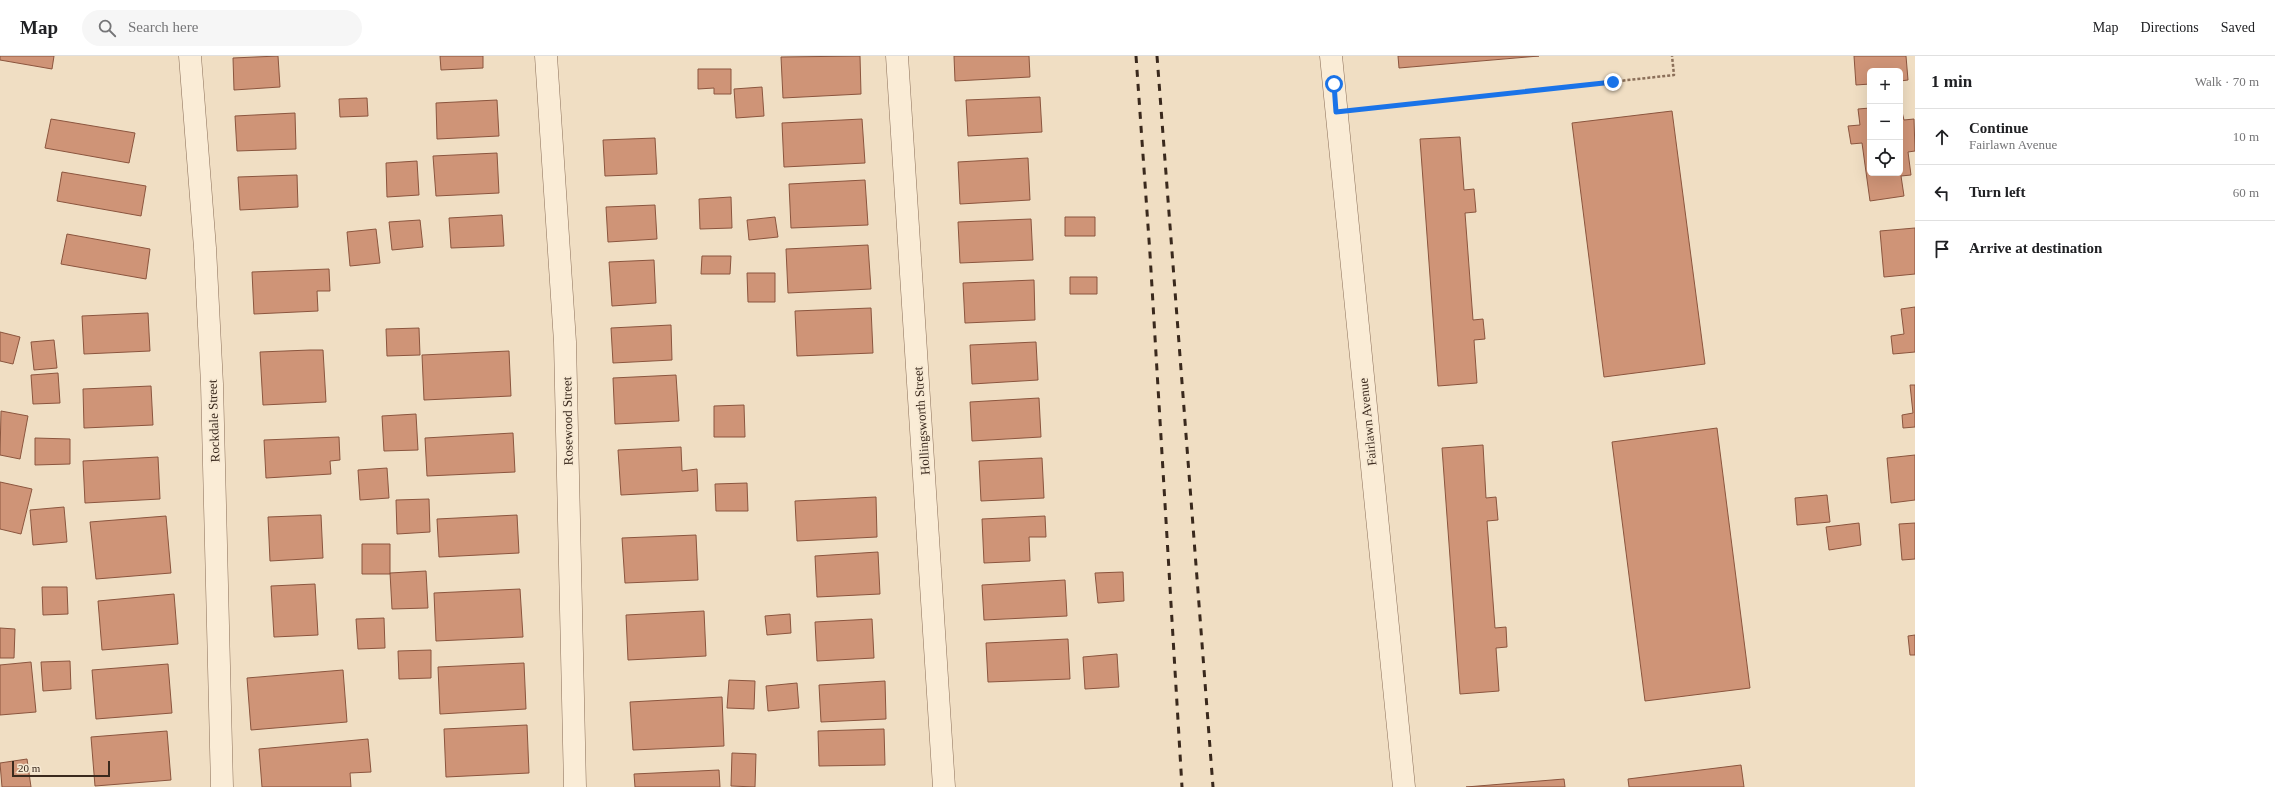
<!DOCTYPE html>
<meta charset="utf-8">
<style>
body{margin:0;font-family:Georgia,serif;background:#f6f6f6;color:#202124}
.controls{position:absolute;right:12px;top:12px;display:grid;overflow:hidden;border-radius:6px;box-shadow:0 4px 16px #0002}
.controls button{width:36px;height:36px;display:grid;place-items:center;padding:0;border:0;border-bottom:1px solid #e0e0e0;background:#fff;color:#202124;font:20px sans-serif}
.scale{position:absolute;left:12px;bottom:10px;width:98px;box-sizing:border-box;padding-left:4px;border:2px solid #3a291d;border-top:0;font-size:11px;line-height:14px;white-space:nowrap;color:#3a291d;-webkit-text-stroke:3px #f7e9d3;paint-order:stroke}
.stop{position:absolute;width:12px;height:12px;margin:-9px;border:3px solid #1a73e8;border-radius:50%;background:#fff}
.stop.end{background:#1a73e8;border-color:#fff;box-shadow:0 1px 4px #0008}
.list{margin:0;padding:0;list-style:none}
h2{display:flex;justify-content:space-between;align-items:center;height:52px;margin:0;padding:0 16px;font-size:17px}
h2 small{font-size:13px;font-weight:400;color:#757577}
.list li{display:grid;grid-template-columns:26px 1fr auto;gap:12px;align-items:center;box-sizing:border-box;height:56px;padding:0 16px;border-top:1px solid #e0e0e0}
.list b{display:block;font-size:15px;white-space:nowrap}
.list p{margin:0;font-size:13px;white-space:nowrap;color:#757577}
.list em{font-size:13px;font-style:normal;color:#757577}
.icon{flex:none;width:22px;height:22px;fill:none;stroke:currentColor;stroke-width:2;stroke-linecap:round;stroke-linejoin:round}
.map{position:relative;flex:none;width:1915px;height:731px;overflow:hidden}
header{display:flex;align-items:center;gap:24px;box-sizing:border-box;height:56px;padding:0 20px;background:#fff;border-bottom:1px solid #e0e0e0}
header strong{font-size:19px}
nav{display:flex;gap:22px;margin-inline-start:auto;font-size:14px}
.search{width:280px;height:36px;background:#f6f6f6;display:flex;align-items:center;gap:10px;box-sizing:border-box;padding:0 14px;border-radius:22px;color:#757577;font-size:15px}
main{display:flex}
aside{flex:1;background:#fff}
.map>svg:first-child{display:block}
.building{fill:#cf9477;stroke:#8b553e}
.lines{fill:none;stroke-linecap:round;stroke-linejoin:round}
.minor-casing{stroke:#8b6f59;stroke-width:23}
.path{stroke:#8b6f59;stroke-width:2.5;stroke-dasharray:3 2;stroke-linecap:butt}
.minor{stroke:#faecd6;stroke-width:22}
.rail{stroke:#3a291d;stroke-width:3;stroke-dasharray:7 7;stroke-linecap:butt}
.route{stroke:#1a73e8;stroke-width:5}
.labels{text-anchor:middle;stroke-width:3.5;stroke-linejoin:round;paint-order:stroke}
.street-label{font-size:13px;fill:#3a291d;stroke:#f7e9d3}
</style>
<header>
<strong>Map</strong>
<div class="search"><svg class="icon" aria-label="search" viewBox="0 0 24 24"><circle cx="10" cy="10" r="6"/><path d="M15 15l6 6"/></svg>Search here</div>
<nav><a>Map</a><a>Directions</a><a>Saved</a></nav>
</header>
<main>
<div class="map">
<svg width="1915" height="731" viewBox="0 0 1915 731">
<rect width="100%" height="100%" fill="#f0dec3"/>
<path class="building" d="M0 0H54L52 13 0 4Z
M278 0 280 31 234 34 233 2Z
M440 0H483V12L441 14Z
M860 0 861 38 783 42 781 1Z
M954 0H1029L1030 21 955 25Z
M1398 0H1539L1399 12Z
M1854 0H1906L1908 24 1900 25V15H1870V28L1856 29Z
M698 13H731V38H714V32L698 33Z
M762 31 764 60 736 62 734 33Z
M1040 41 1042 76 968 80 966 44Z
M367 42 368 60 340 61 339 43Z
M497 44 499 80 437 83 436 47Z
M1900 48 1904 64 1914 63 1915 95 1908 96 1911 119 1901 120 1904 140 1870 145 1862 87 1851 88 1848 70 1860 69 1858 53 1870 52V117H1900Z
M1672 55 1705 308 1604 321 1572 67Z
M295 57 296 93 237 95 235 60Z
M51 63 135 77 129 107 45 92Z
M862 63 865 107 784 111 782 67Z
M1460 81 1464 134 1474 133 1476 156 1465 157 1473 264 1483 263 1485 283 1474 284 1477 327 1438 330 1420 83Z
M655 82 657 118 605 120 603 84Z
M497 97 499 137 436 140 433 100Z
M1028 102 1030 144 960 148 958 106Z
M417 105 419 139 387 141 386 107Z
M62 116 146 130 141 160 57 145Z
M297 119 298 151 240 154 238 121Z
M865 124 868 169 791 172 789 128Z
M731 141 732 172 700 173 699 143Z
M655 149 657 183 608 186 606 151Z
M502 159 504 190 451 192 449 162Z
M775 161 778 181 749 184 747 164Z
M1065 161H1095V180H1065Z
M1031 163 1033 204 960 207 958 166Z
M420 164 423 191 392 194 389 166Z
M1915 172V218L1884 221 1880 175Z
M376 173 380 207 350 210 347 176Z
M67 178 150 193 146 223 61 208Z
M868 189 871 233 788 237 786 193Z
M702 200H731L730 218H701Z
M654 204 656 247 612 250 609 206Z
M329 213 330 235H317L318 255 254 258 252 216Z
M747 217H775V246H748Z
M1070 221H1097V238H1070Z
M1034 224 1035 264 965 267 963 227Z
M1915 251V296L1893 298 1891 280 1904 278 1901 253Z
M871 252 873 297 797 300 795 255Z
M148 257 150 295 84 298 82 260Z
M671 269 672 304 613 307 611 272Z
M419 272 420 299 387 300 386 273Z
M0 276 20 281 13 308 0 305Z
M54 284 57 312 34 314 31 286Z
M1036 286 1038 324 972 328 970 289Z
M310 294H323L326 346 263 349 260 296Z
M509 295 511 340 424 344 422 299Z
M58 317 60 347 33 348 31 319Z
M676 319 679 365 615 368 613 322Z
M1910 329H1915V371L1903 372 1902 359 1913 357Z
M151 330 153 369 84 372 83 333Z
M1039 342 1041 381 972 385 970 346Z
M744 349 745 381H714V350Z
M1 355 28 360 20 403 0 399Z
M416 358 418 394 384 395 382 360Z
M1717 372 1750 632 1645 645 1612 386Z
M513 377 515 416 427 420 425 382Z
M339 381 340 404 330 405 331 418 266 422 264 384Z
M35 382 70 383V408L35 409Z
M1483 389 1486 442 1496 441 1498 464 1487 465 1495 572 1506 571 1507 591 1496 592 1499 635 1460 638 1442 392Z
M681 391 682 415 697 413 698 435 621 439 618 394Z
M1915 399V444L1891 447 1887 402Z
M158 401 160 443 85 447 83 405Z
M1042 402 1044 442 981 445 979 405Z
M387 412 389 442 360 444 358 414Z
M0 426 32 433 21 478 0 473Z
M747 427 748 455H716L715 428Z
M1827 439 1830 466 1797 469 1795 442Z
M876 441 877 481 797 485 795 445Z
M429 443 430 476 397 478 396 444Z
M64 451 67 486 33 489 30 454Z
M321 459 323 502 270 505 268 461Z
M517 459 519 497 439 501 437 463Z
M166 460 171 517 96 523 90 466Z
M1045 460 1046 481H1029L1030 505 984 507 982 463Z
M1859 467 1861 489 1829 494 1826 471Z
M1915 467V503L1902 504 1899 468Z
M696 479 698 524 625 527 622 482Z
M362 488H390V518H362Z
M878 496 880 538 817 541 815 500Z
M426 515 428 552 392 553 390 517Z
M1123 516 1124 545 1098 547 1095 517Z
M1065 524 1067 560 984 564 982 529Z
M315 528 318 579 274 581 271 530Z
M42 531H67L68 558 43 559Z
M520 533 523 581 436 585 434 537Z
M174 538 178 588 102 594 98 545Z
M704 555 706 600 628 604 626 559Z
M790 558 791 577 767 579 765 560Z
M384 562 385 592 358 593 356 563Z
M872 563 874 602 817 605 815 566Z
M0 572 15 573 14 602H0Z
M1915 579V599H1910L1908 580Z
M1068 583 1070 623 988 626 986 587Z
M431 594V622L399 623 398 595Z
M1117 598 1119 631 1085 633 1083 601Z
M70 605 71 633 43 635 41 606Z
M31 606 36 656 0 659V609Z
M524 607 526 653 440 658 438 611Z
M168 608 172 657 96 663 92 614Z
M343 614 347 666 251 674 247 622Z
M729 624 755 625 754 653 727 652Z
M885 625 886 663 821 666 819 629Z
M797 627 799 652 768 655 766 630Z
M722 641 724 690 633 694 630 646Z
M527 669 529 717 446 721 444 673Z
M884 673 885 709 819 710 818 675Z
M167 675 171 724 95 730 91 681Z
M368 683 371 716 350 717 351 731H262L259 693Z
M732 697 756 698 755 731 731 730Z
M27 703 31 731H2L0 707Z
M1741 709 1744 731H1629L1628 723Z
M719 714 720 731H635L634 718Z
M1564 723 1565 731H1466Z"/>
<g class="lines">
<g class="minor-casing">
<path id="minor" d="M190 0 205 192 212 328 222 731
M546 0 565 286 575 731
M897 0 944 731
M1331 0 1404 731"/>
</g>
<path class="path" d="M1364 53 1674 19 1672 0"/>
<use href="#minor" class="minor"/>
<path class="rail" d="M1136 0 1150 198 1182 731
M1157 0 1213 731"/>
</g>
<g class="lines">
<path class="route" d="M1334 28 1336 56 1613 26"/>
</g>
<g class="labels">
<g class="street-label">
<text transform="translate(213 365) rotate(-92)" y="5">Rockdale Street</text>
<text transform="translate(567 365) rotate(-91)" y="5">Rosewood Street</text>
<text transform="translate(921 365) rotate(-94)" y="5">Hollingsworth Street</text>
<text transform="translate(1367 366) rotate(-96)" y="5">Fairlawn Avenue</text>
</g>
</g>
</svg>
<div class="controls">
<button>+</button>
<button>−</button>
<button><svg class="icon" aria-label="locate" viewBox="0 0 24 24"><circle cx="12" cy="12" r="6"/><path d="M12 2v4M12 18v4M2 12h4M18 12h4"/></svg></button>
</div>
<div class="scale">20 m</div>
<div class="stop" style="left:1334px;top:28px"></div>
<div class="stop end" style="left:1613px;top:26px"></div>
</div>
<aside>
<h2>1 min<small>Walk · 70 m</small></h2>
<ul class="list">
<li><svg class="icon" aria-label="ahead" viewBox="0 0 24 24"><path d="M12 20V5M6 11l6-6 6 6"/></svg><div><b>Continue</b><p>Fairlawn Avenue</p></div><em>10 m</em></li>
<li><svg class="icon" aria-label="left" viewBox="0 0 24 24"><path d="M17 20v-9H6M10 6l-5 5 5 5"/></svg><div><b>Turn left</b></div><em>60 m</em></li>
<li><svg class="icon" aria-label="arrive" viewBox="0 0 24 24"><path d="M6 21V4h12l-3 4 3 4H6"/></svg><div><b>Arrive at destination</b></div></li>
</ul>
</aside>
</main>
